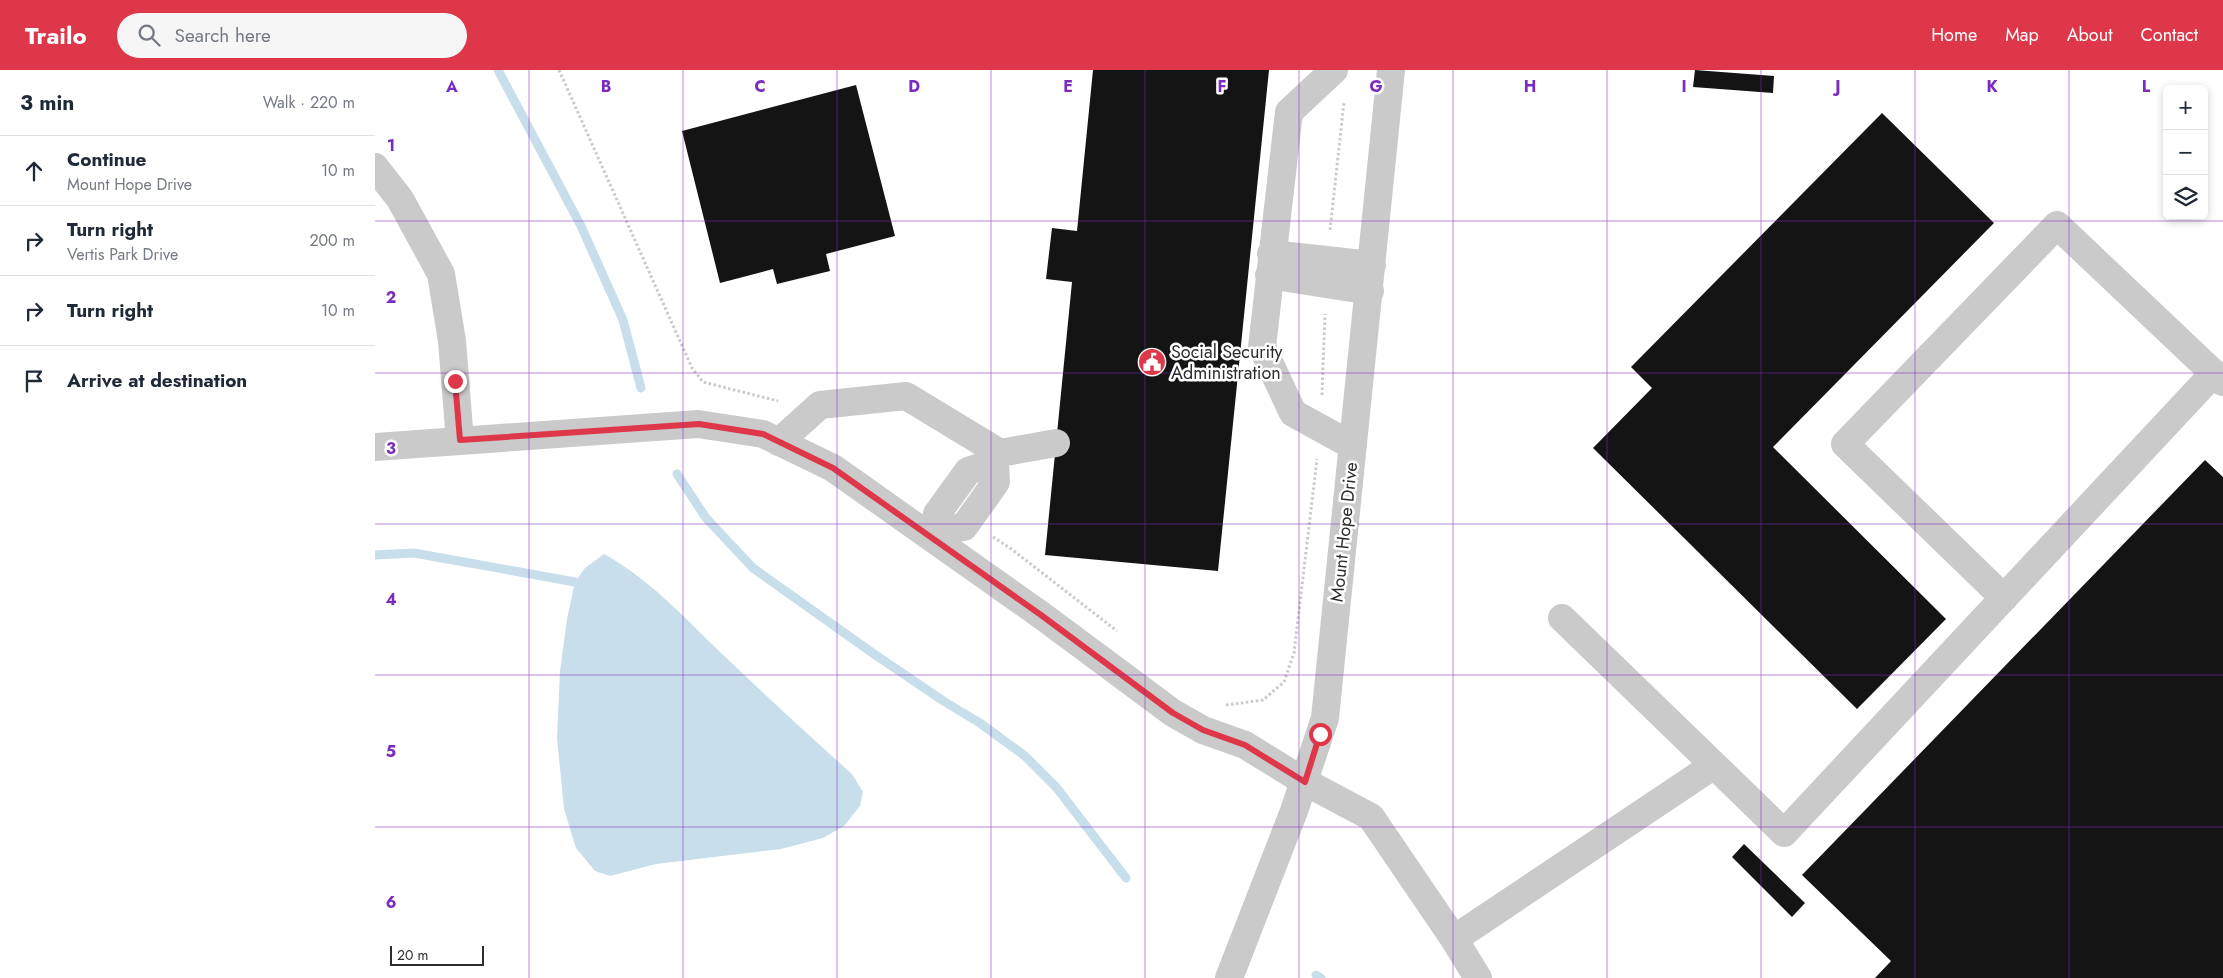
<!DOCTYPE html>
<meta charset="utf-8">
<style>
body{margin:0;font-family:Jost,sans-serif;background:#f6f6f7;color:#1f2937}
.controls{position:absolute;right:15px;top:15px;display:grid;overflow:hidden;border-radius:8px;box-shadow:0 2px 8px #0003}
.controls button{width:45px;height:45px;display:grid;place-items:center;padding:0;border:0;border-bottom:1px solid #e0e1e3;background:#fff;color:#1f2937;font:25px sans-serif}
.scale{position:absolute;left:15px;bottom:12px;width:94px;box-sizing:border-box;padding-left:5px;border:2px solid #2d2d2d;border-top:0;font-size:14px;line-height:18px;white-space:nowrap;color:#2d2d2d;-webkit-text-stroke:4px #fff;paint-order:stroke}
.stop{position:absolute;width:15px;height:15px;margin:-11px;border:4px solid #dd3749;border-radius:50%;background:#fff}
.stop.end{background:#dd3749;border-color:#fff;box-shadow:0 1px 5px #0008}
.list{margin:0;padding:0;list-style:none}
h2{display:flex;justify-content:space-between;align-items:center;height:65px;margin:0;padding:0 20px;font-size:21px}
h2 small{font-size:16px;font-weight:400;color:#747a83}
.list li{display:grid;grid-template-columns:32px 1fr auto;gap:15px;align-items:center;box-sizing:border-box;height:70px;padding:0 20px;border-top:1px solid #e0e1e3}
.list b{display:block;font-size:19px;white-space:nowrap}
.list p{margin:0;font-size:16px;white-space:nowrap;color:#747a83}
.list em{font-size:16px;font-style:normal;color:#747a83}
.icon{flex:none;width:28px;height:28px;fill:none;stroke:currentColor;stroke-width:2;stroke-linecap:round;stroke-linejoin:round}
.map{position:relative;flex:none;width:1848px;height:908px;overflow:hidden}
header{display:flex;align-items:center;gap:30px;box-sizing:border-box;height:70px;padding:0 25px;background:#dd3749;color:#fff}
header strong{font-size:24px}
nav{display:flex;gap:28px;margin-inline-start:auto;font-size:18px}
.search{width:350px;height:45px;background:#f6f6f7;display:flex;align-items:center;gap:12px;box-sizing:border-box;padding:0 18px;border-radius:28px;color:#747a83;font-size:19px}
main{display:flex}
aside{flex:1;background:#fff}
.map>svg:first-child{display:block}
.water{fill:#c8deea}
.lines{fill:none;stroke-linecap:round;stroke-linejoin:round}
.stream{stroke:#c8deea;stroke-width:9}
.building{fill:#141414}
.path{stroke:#cacaca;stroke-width:3;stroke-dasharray:2.5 2.5;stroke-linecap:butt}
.minor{stroke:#cacaca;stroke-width:28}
.route{stroke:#dd3749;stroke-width:6}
.grid{fill:none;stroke:#7b2cbf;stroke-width:1;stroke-opacity:0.55}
.labels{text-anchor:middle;stroke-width:5;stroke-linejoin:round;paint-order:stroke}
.poi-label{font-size:18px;fill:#2d2d2d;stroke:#fff;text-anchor:start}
.street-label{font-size:18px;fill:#2d2d2d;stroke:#fff}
.grid-label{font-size:16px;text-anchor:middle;font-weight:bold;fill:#7b2cbf;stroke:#fff;stroke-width:5;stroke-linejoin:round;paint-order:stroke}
</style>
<header>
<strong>Trailo</strong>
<div class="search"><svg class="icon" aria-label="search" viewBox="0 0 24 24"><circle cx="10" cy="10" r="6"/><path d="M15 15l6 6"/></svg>Search here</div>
<nav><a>Home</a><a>Map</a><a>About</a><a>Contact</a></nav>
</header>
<main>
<aside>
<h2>3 min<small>Walk · 220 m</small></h2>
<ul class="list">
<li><svg class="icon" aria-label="ahead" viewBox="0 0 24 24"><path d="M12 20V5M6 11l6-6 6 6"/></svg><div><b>Continue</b><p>Mount Hope Drive</p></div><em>10 m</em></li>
<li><svg class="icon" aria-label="right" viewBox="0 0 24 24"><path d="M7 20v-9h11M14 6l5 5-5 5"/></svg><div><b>Turn right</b><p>Vertis Park Drive</p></div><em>200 m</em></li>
<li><svg class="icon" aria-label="right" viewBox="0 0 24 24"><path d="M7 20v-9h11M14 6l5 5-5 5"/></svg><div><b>Turn right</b></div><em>10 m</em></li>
<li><svg class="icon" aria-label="arrive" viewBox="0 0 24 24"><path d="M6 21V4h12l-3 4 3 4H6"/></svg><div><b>Arrive at destination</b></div></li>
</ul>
</aside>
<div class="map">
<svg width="1848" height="908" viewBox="0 0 1848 908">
<rect width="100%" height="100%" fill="#fff"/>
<path class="water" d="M229 484C274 509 308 546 345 582 388 623 432 664 477 704L488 722 485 736 469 756 448 768 406 779 281 794 235 806 220 801 201 778 189 739 182 668 185 601 192 549 200 512 210 498Z"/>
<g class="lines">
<path class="stream" d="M123 0 206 156 248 250 266 318
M302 404 331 448 378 498 499 584 570 632 605 653 650 686 681 717 751 808
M0 485 39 483 200 512
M941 905 946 908"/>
</g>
<path class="building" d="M718 0H894L843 501 670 485 697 212 671 209 677 158 702 161Z
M1320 0 1399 6 1398 23 1318 17Z
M481 15 520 166 451 184 455 201 402 214 398 199 345 213 307 61Z
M1507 43 1619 153 1398 377 1571 549 1482 639 1218 378 1277 318 1256 297Z
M1830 390 1848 407V908H1500L1516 891 1427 805Z
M1369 774 1430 833 1417 847 1357 787Z"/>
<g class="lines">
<path class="path" d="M184 0 317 298 328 312 403 331
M955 160 969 32
M947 325 950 244
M618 467 635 478 742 561
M851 635 888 630 909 612 919 583 942 389"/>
<path class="minor" d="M959 0 914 42 887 277 918 343 978 376
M0 97 25 129 66 204 77 271 85 371
M896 184 997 195
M894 205 995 221
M404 372 445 335 531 326 625 383 681 373
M0 377 323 354 388 364 458 398 666 545 798 643 828 660 870 675 930 712 996 747 1079 869 1103 908
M568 460 589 457 621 412 620 392 625 383
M568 460 562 444 593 401 620 392
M1629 528 1470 374 1682 155 1848 312
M1187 548 1339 695
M1079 869 1339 695 1409 763 1839 303
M854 908 919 741 950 648 1016 0"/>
</g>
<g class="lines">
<path class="route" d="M80 311 85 370 324 354 388 364 458 398 666 545 798 643 828 660 870 675 930 712 945 664"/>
</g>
<path class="grid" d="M154 0V908M308 0V908M462 0V908M616 0V908M770 0V908M924 0V908M1078 0V908M1232 0V908M1386 0V908M1540 0V908M1694 0V908M0 151H1848M0 303H1848M0 454H1848M0 605H1848M0 757H1848"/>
<defs>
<g id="civic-disc" transform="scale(1.4375)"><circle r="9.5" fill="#dd3749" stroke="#fff"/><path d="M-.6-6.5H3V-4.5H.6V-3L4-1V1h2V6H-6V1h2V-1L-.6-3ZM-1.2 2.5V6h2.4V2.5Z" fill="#fff"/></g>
</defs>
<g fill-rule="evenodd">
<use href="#civic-disc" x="777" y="292"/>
</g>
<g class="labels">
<g class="poi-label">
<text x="796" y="288">Social Security<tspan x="796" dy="21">Administration</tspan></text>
</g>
<g class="street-label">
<text transform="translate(969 462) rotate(-84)" y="6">Mount Hope Drive</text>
</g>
</g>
<g class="grid-label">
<text x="77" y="22">A</text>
<text x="231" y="22">B</text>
<text x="385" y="22">C</text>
<text x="539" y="22">D</text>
<text x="693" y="22">E</text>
<text x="847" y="22">F</text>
<text x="1001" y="22">G</text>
<text x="1155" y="22">H</text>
<text x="1309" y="22">I</text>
<text x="1463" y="22">J</text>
<text x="1617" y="22">K</text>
<text x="1771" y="22">L</text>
<text x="16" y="81">1</text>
<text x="16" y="233">2</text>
<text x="16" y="384">3</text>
<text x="16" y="535">4</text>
<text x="16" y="687">5</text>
<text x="16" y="838">6</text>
</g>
</svg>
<div class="controls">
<button>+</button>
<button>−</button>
<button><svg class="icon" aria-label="layers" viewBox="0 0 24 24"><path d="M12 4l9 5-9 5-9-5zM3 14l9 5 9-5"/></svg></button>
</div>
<div class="scale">20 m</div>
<div class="stop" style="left:945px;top:664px"></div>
<div class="stop end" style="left:80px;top:311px"></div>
</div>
</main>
